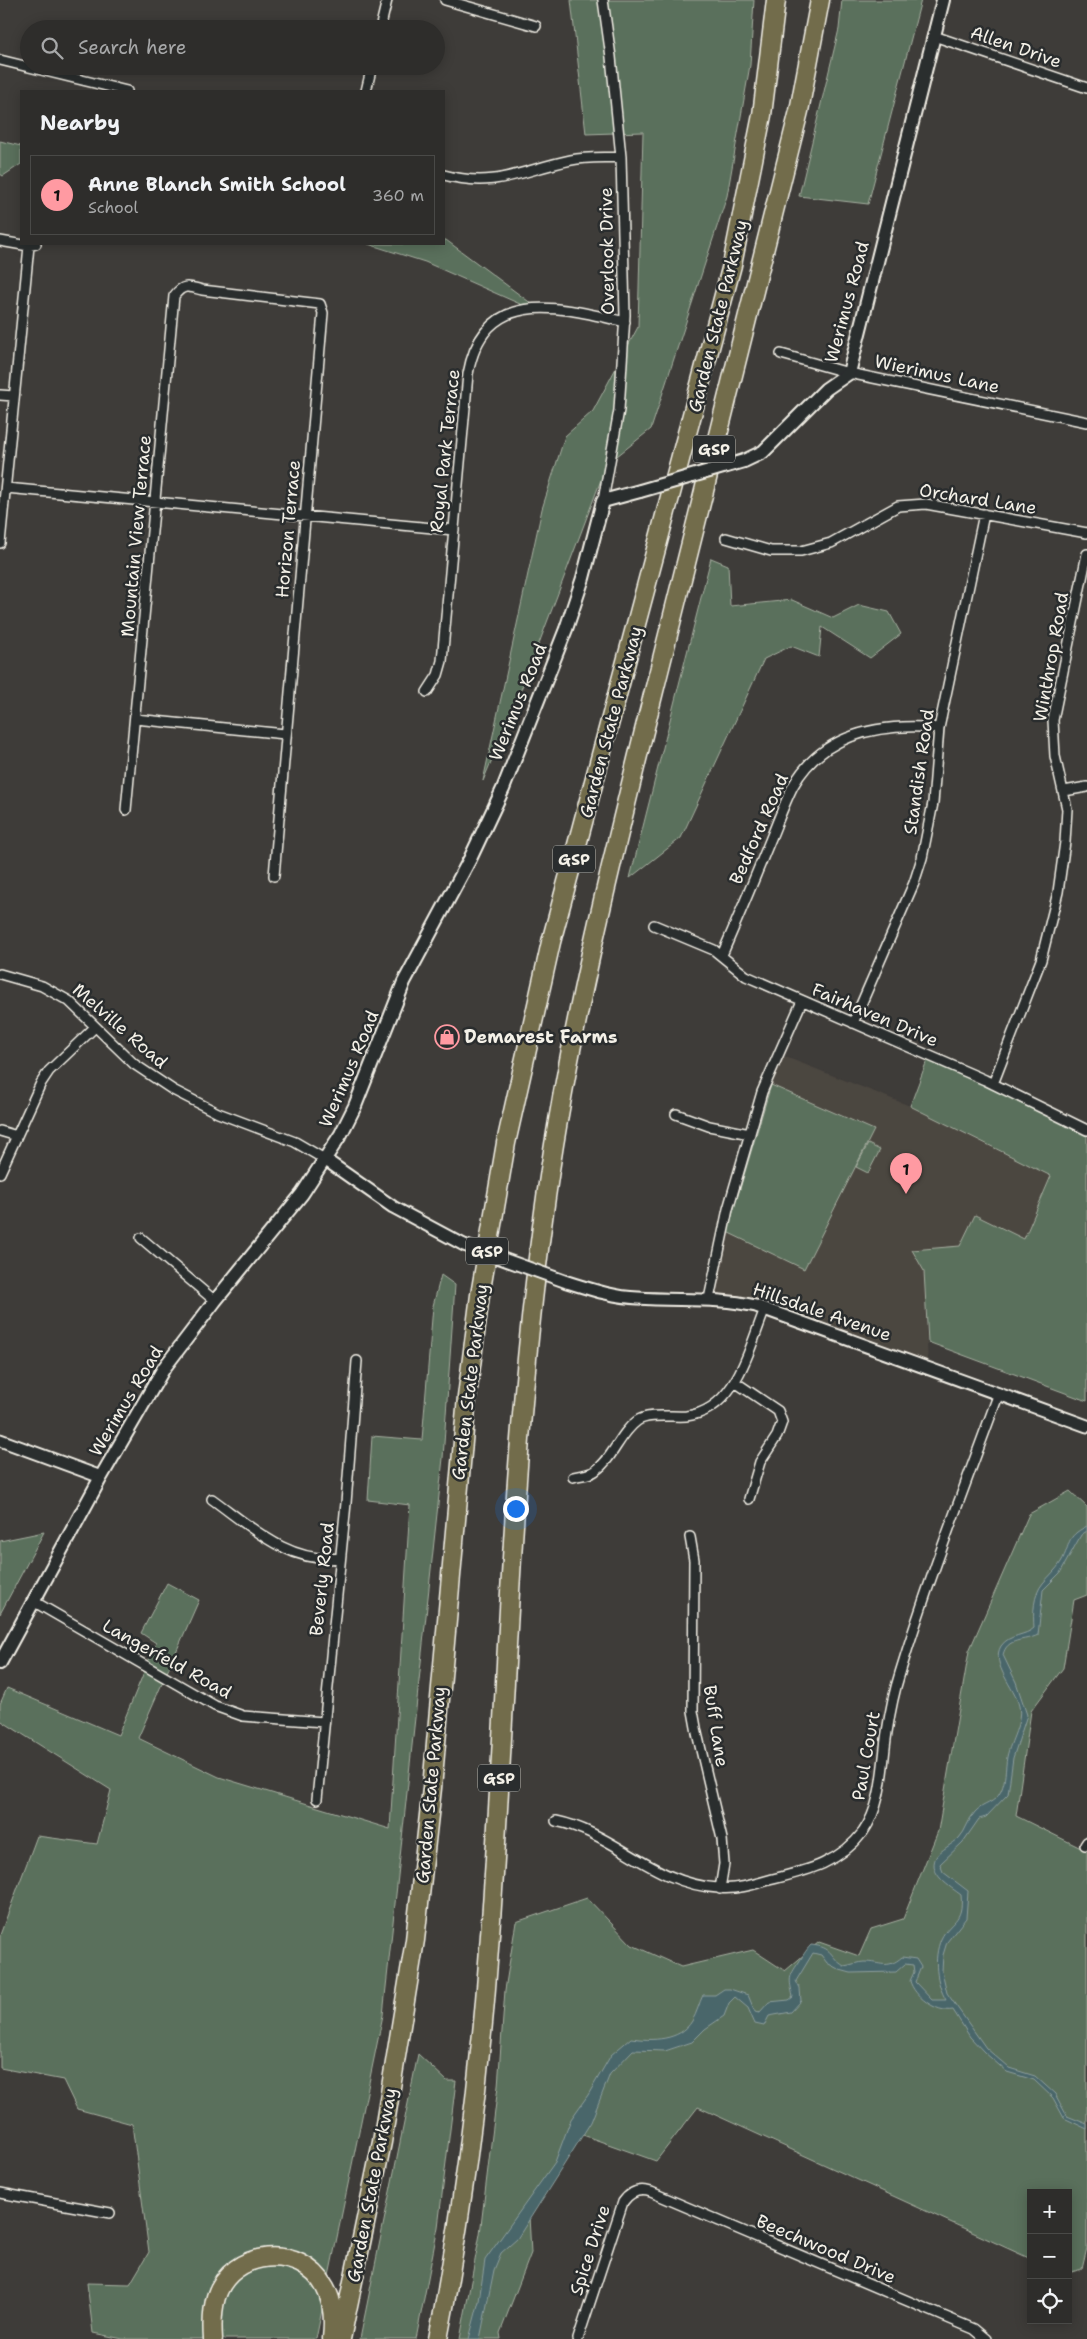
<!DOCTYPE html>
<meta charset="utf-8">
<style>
body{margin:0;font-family:"Shantell Sans",sans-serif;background:#363533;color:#f1f3f6}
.controls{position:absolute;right:15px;bottom:15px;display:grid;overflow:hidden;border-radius:0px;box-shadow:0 2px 12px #0003}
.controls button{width:45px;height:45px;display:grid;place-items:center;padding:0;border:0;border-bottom:1px solid #494947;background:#2e2d2b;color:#f1f3f6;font:25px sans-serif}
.you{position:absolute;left:515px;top:1508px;width:18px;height:18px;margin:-12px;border:4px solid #fff;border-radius:50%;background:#1a73e8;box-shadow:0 0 0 8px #1a73e833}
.badge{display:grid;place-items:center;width:32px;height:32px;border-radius:50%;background:#ff9aa2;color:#111;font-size:16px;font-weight:700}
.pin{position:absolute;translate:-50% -41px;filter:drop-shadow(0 1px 2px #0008)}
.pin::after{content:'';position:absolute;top:26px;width:18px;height:15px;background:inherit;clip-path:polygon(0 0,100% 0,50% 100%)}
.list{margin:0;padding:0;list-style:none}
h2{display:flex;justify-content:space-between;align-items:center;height:65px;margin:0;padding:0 20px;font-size:21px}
h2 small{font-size:16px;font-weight:400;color:#a7a8a9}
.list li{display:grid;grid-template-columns:32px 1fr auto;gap:15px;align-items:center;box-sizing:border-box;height:80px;margin:0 10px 10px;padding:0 10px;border:1px solid #494947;border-radius:0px}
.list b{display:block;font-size:19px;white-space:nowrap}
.list p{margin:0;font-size:16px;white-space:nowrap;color:#a7a8a9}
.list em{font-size:16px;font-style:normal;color:#a7a8a9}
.icon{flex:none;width:28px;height:28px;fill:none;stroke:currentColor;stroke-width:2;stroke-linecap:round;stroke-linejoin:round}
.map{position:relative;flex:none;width:1087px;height:2339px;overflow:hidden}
.search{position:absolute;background:#2e2d2b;box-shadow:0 2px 12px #0003;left:20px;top:20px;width:425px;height:55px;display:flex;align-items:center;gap:12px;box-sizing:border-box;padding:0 18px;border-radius:28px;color:#a7a8a9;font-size:19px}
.panel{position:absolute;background:#2e2d2b;box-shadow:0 2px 12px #0003;left:20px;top:90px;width:425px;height:155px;border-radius:0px}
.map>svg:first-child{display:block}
.built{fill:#4c4640}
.green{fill:#5a705b;stroke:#a7b0a2}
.water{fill:#48666b;stroke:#8d9e9d}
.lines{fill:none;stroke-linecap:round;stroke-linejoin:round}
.minor-casing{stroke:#f4f1e8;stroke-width:12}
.tertiary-casing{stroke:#f4f1e8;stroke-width:15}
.secondary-casing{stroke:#f4f1e8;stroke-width:16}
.motorway-casing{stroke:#f4f1e8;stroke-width:21}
.minor{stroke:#2a2d2e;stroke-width:9}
.tertiary{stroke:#2a2d2e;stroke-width:11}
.secondary{stroke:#2a2d2e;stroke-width:12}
.motorway{stroke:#726c4b;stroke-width:18}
.tertiary-bridge-casing{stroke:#f4f1e8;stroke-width:15;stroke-linecap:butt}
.secondary-bridge-casing{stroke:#f4f1e8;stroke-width:16;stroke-linecap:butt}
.tertiary-bridge{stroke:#2a2d2e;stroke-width:11}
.secondary-bridge{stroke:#2a2d2e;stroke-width:12}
.labels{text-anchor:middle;stroke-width:5;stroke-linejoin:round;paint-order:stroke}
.shield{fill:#2a2d2e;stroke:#b7b6b0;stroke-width:1}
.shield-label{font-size:16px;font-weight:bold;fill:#f4f1e8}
.street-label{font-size:18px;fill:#f4f1e8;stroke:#2a2d2e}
.poi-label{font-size:18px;font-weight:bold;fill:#f4f1e8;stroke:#2a2d2e;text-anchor:start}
</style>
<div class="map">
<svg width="1087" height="2339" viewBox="0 0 1087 2339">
<rect width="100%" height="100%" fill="#3e3c39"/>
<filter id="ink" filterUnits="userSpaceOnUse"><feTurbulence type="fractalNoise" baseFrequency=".02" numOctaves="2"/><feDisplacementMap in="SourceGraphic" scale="10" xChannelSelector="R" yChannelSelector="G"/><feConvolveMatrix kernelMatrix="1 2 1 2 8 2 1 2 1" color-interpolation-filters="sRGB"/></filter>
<g filter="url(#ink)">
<path class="built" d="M778 1054 910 1106 1051 1176 1024 1240 960 1246 924 1271 928 1367 756 1306 709 1299 712 1280Z"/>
<path class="green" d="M571 0H754L750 65 727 196 651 429 607 464 527 675 483 781 542 509 565 436 593 411 638 327 643 132 586 134Z
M842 0H921L868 204 799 196 839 29Z
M0 141 21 146V164L3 176 0 174Z
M444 240H446L536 307 529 308 425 262 368 244H444Z
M711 558 728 565 730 606 792 600 833 618 859 605 889 612 901 634 870 658 822 627 819 657 791 646 764 659 681 838 630 878Z
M929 1055 1087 1126V1401L928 1342 924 1271 912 1250 960 1246 975 1215 1024 1239 1051 1176 910 1106Z
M771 1085 874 1130 804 1269 727 1232Z
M868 1144 880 1150 868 1173 856 1167Z
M441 1275 455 1285 443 1458 383 2015 316 2339H123L93 2333 87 2283 130 2284 149 2252 132 2124 77 2109 63 2080 0 2068V1935L37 1836 97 1844 111 1790 0 1720V1704L7 1688 118 1735 156 1643 141 1633 167 1583 199 1600 138 1738 219 1777 390 1829 410 1505 368 1500 372 1436 422 1440 433 1306Z
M1070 1491 1087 1507V1595L1074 1600 1063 1668 1031 1711 1016 1816 1087 1851V2248L1082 2269 1068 2273V2193H1031V2259L698 2107 656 2161 580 2134 529 2216 531 2253 500 2333 501 2339H460L480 2234 498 2086 505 1990 516 1922 587 1898 632 1945 681 1967 753 1950 785 1971 819 1942 859 1956 871 1929 903 1919 938 1831 969 1651 1029 1514Z
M44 1532 0 1614V1541Z
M418 2054 447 2081H456L438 2227 416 2339H360Z"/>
<path class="water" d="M1087 1526V1531L1081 1535 1060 1573 1043 1590 1038 1635C1024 1642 1007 1637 1003 1655L1016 1682 1027 1715 1013 1758 1008 1794 986 1817 979 1819 963 1842 940 1864 943 1872 968 1891 966 1918 947 1942 943 1955 942 1971 947 1993 986 2048 1009 2068 1035 2076 1055 2094 1067 2116 1087 2124V2129L1064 2118 1053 2098 1034 2080 1007 2072 984 2052 970 2037 953 2010C936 2013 914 1996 910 1981L914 1972 913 1965 905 1964 896 1972 851 1973 840 1970 827 1963 821 1955 813 1953 796 1981 800 1989 801 2001 791 2012 769 2016 764 2026 755 2024 748 2008 735 1997 729 2003 724 2016 705 2029 692 2042 665 2051 633 2050 610 2074 591 2122 517 2239 501 2253 494 2270 480 2339H469L479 2301 485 2260 555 2162 571 2119 588 2095 611 2055 631 2038C652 2041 680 2041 692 2021 697 2013 699 2003 703 1995H715L724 1989H730L748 1995 755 2012 759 2013 769 2002 789 2000 793 1997C789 1978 788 1978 799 1962 803 1956 805 1951 811 1945 834 1947 829 1957 844 1966 851 1965 858 1962 864 1962 881 1962 887 1970 902 1957L916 1959 921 1967 915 1982 932 2000H946C936 1983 933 1958 941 1939 950 1920 964 1923 961 1895 951 1887 927 1874 936 1857 940 1850 953 1844 959 1838 966 1831 968 1819 975 1812 983 1803 995 1804 1001 1791 1006 1780 1005 1769 1007 1757 1010 1741 1023 1722 1019 1706 1015 1688 990 1664 1001 1646 1009 1634 1026 1636 1034 1628 1033 1613 1033 1595 1043 1583 1049 1576 1056 1570 1061 1562 1072 1543 1064 1538 1087 1526Z"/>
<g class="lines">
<g class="minor-casing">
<path id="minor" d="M445 0 536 26
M603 0 611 57 621 157 625 315 619 410 603 501
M380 29 387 0
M934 36 1087 88
M0 60 127 91
M366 91 372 66
M444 175C496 189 522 170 571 160 587 157 604 158 621 157
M0 241 29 246 36 244
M781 354 849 373 1087 422
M0 395 14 396
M6 488 454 530
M726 538 771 551H801L831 543 898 506 926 504 1087 533
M0 543 29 246
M427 692 438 675 442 661 468 374C484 285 561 307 625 322
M135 719 285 734
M1064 791 1087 787
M126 810 174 296C183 284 188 286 202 290L320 304 323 313 274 876
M654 925 714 950 746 976 985 1080 1087 1130
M722 955C738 918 754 880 769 843 777 824 784 804 793 786 823 732 883 723 939 728
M0 974 42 986 69 1001 134 1064 173 1090 218 1113 295 1142 326 1160
M853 1023 914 883 922 858 933 803 939 728 984 514
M993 1084 1041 960 1058 892 1065 842 1067 809 1055 756 1053 720 1087 554
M676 1114 709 1126 750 1134
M0 1131 17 1136
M0 1173 41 1083 49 1071 95 1027
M141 1238 215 1301
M709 1299 728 1209 762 1092 802 1001
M735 1382 778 1411 782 1422 777 1436 760 1462 749 1499
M573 1477C580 1475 590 1475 595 1471 613 1459 619 1434 637 1421 648 1413 672 1417 686 1416 736 1411 749 1348 765 1309
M212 1499C251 1527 289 1564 340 1558
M690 1537 694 1560 693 1711 697 1733 722 1839 724 1864 720 1889
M33 1601 215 1706 243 1716 324 1722
M317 1799 346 1503 357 1361
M556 1821C615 1833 653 1884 718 1888 735 1890 752 1885 769 1880 805 1871 839 1864 863 1832 883 1804 882 1765 887 1732 890 1712 894 1692 900 1673 929 1578 965 1486 999 1393
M1085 1845 1087 1842
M0 2193 110 2213
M578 2339 623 2202C630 2192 639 2188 651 2192L962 2324 974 2329 986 2339"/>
</g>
<g class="tertiary-casing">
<path id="tertiary" d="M326 1160 393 1207 464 1245
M567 1282C590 1289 613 1297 638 1298 678 1301 717 1297 756 1306L1087 1426
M0 1440 101 1477"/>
</g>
<g class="secondary-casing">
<path id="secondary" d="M744 461 763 452 826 389 849 373 943 0
M0 1663 101 1477 164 1368 215 1301 302 1194 341 1134 355 1106 404 982 470 859 503 789 566 629 583 578 603 501 640 491"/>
</g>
<g class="motorway-casing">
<path id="motorway" d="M213 2339C212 2325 212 2311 216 2297 231 2249 301 2243 325 2287 334 2303 334 2321 332 2339
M341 2339 382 2142 415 1940 432 1788 467 1397 480 1295 506 1143 551 942 732 265 762 115 776 0
M438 2339C459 2231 474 2122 484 2012 507 1748 507 1482 543 1219 568 1030 615 847 661 663 707 479 753 295 799 111L820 0"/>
</g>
<use href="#minor" class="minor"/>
<use href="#tertiary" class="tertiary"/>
<use href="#secondary" class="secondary"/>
<use href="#motorway" class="motorway"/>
<g class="tertiary-bridge-casing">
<path id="tertiary-bridge" d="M464 1245 567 1282"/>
</g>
<g class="secondary-bridge-casing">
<path id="secondary-bridge" d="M640 491 744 461"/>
</g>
<use href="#tertiary-bridge" class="tertiary-bridge"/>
<use href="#secondary-bridge" class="secondary-bridge"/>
</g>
</g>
<defs>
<g id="shop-ring" transform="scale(1.25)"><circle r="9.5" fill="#2a2d2e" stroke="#ff9aa2" stroke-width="1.5"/><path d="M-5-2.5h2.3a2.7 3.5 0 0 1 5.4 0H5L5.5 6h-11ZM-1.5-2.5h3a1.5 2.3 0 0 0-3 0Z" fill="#ff9aa2"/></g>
</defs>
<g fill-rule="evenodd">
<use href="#shop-ring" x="447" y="1037"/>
</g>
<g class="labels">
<g class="shield">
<rect x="693" y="435.5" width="42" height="27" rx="4"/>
<rect x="553" y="845.5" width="42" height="27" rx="4"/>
<rect x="466" y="1237.5" width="42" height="27" rx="4"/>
<rect x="478" y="1764.5" width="42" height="27" rx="4"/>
</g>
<g class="shield-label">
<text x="714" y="455">GSP</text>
<text x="574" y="865">GSP</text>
<text x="487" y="1257">GSP</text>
<text x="499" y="1784">GSP</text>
</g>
<g class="street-label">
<text transform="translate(1016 47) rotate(19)" y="6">Allen Drive</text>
<text transform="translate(607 251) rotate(-91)" y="6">Overlook Drive</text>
<text transform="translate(847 302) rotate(-75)" y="6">Werimus Road</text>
<text transform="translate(718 316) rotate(-76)" y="6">Garden State Parkway</text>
<text transform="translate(937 374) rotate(12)" y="6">Wierimus Lane</text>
<text transform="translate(445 451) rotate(-84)" y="6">Royal Park Terrace</text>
<text transform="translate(978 499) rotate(9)" y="6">Orchard Lane</text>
<text transform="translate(288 529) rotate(-85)" y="6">Horizon Terrace</text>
<text transform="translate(136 536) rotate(-85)" y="6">Mountain View Terrace</text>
<text transform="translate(1051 657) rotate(-80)" y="6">Winthrop Road</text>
<text transform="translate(518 702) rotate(-68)" y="6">Werimus Road</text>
<text transform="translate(611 722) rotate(-75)" y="6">Garden State Parkway</text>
<text transform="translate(919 772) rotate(-82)" y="6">Standish Road</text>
<text transform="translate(759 829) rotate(-66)" y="6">Bedford Road</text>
<text transform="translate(875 1015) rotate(23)" y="6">Fairhaven Drive</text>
<text transform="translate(120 1026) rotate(41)" y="6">Melville Road</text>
<text transform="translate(349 1069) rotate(-67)" y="6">Werimus Road</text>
<text transform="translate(822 1312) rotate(19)" y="6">Hillsdale Avenue</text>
<text transform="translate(470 1382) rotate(-83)" y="6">Garden State Parkway</text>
<text transform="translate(126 1401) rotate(-59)" y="6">Werimus Road</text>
<text transform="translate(322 1579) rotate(-84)" y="6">Beverly Road</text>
<text transform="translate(167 1659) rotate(29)" y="6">Langerfeld Road</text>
<text transform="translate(716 1726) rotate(81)" y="6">Buff Lane</text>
<text transform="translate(866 1756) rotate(-80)" y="6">Paul Court</text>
<text transform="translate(431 1785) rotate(-85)" y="6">Garden State Parkway</text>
<text transform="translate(372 2185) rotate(-79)" y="6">Garden State Parkway</text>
<text transform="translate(826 2249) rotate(23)" y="6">Beechwood Drive</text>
<text transform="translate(590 2250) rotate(-72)" y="6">Spice Drive</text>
</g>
<g class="poi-label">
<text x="464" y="1043">Demarest Farms</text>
</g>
</g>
</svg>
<div class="controls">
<button>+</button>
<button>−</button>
<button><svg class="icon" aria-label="locate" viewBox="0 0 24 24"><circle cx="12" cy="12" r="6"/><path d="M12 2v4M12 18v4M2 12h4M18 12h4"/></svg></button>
</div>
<div class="you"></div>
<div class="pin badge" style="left:906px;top:1194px">1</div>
<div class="search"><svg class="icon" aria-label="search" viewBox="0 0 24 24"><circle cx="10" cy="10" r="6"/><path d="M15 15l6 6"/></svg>Search here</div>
<section class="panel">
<h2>Nearby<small></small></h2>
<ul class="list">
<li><span class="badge">1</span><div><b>Anne Blanch Smith School</b><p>School</p></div><em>360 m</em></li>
</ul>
</section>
</div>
